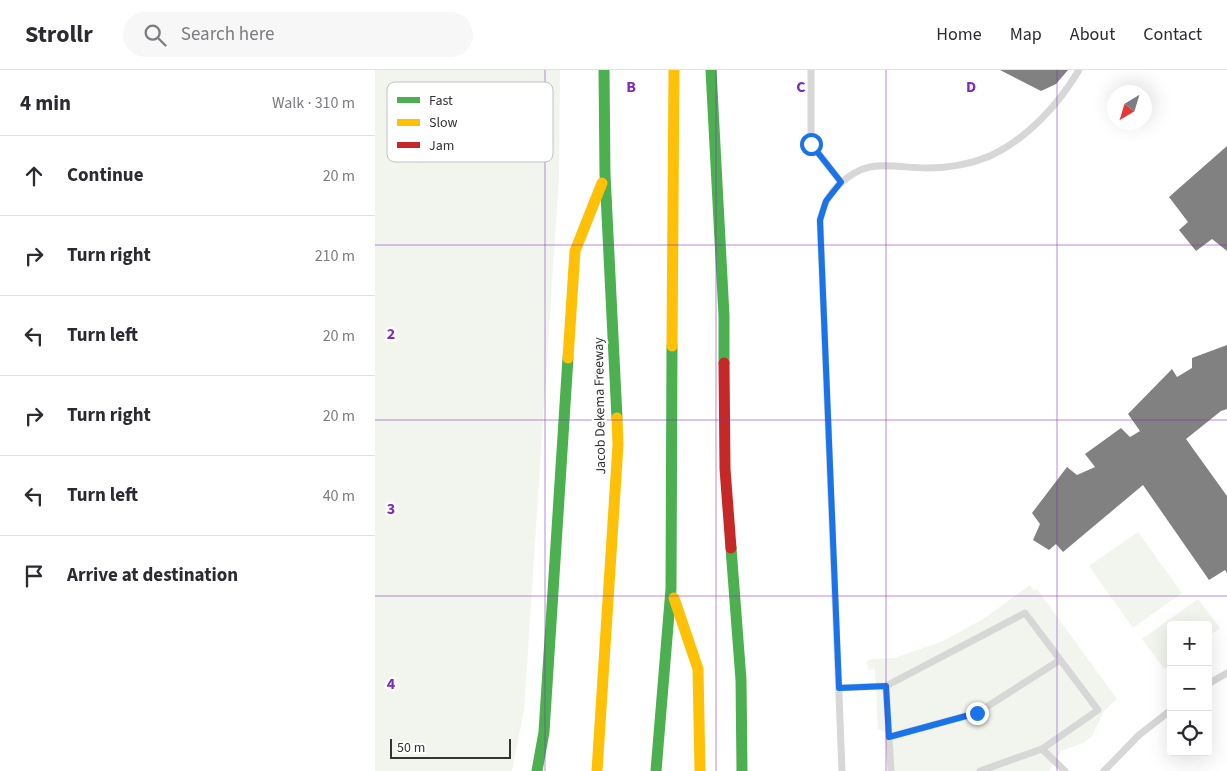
<!DOCTYPE html>
<meta charset="utf-8">
<style>
body{margin:0;font-family:"Source Sans 3",sans-serif;background:#f7f7f7;color:#2b2b33}
.controls{position:absolute;right:15px;bottom:15px;display:grid;overflow:hidden;border-radius:5px;box-shadow:0 5px 20px #0002}
.controls button{width:45px;height:45px;display:grid;place-items:center;padding:0;border:0;border-bottom:1px solid #e1e1e2;background:#fff;color:#2b2b33;font:25px sans-serif}
.compass{position:absolute;left:732px;top:15px;width:45px;height:45px;border-radius:50%;background:#fff;box-shadow:0 5px 20px #0002;rotate:218deg}
.scale{position:absolute;left:15px;bottom:12px;width:121px;box-sizing:border-box;padding-left:5px;border:2px solid #333;border-top:0;font-size:14px;line-height:18px;white-space:nowrap;color:#333;-webkit-text-stroke:4px #fff;paint-order:stroke}
.stop{position:absolute;width:15px;height:15px;margin:-11px;border:4px solid #1a73e8;border-radius:50%;background:#fff}
.stop.end{background:#1a73e8;border-color:#fff;box-shadow:0 1px 5px #0008}
.list{margin:0;padding:0;list-style:none}
h2{display:flex;justify-content:space-between;align-items:center;height:65px;margin:0;padding:0 20px;font-size:21px}
h2 small{font-size:16px;font-weight:400;color:#7c7c81}
.list li{display:grid;grid-template-columns:32px 1fr auto;gap:15px;align-items:center;box-sizing:border-box;height:80px;padding:0 20px;border-top:1px solid #e1e1e2}
.list b{display:block;font-size:19px;white-space:nowrap}
.list em{font-size:16px;font-style:normal;color:#7c7c81}
.icon{flex:none;width:28px;height:28px;fill:none;stroke:currentColor;stroke-width:2;stroke-linecap:round;stroke-linejoin:round}
.map{position:relative;flex:none;width:852px;height:701px;overflow:hidden}
header{display:flex;align-items:center;gap:30px;box-sizing:border-box;height:70px;padding:0 25px;background:#fff;border-bottom:1px solid #e1e1e2}
header strong{font-size:24px}
nav{display:flex;gap:28px;margin-inline-start:auto;font-size:18px}
.search{width:350px;height:45px;background:#f7f7f7;display:flex;align-items:center;gap:12px;box-sizing:border-box;padding:0 18px;border-radius:28px;color:#7c7c81;font-size:19px}
main{display:flex}
aside{flex:1;background:#fff}
.map>svg:first-child{display:block}
.green{fill:#f1f5ed}
.building{fill:#818181}
.lines{fill:none;stroke-linecap:round;stroke-linejoin:round}
.lane{stroke:#d7d7d7;stroke-width:7}
.fast{stroke:#4caf50;stroke-width:11}
.slow{stroke:#ffc107;stroke-width:11}
.jam{stroke:#c62828;stroke-width:11}
.route{stroke:#1a73e8;stroke-width:6}
.grid{fill:none;stroke:#7b2cbf;stroke-width:1;stroke-opacity:0.55}
.labels{text-anchor:middle;stroke-width:5;stroke-linejoin:round;paint-order:stroke}
.street-label{font-size:14px;fill:#333;stroke:#fff}
.key{fill:#fff;stroke:#c2c2c2;stroke-width:1}
.key-label{font-size:14px;fill:#333}
.grid-label{font-size:16px;text-anchor:middle;font-weight:bold;fill:#7b2cbf;stroke:#fff;stroke-width:5;stroke-linejoin:round;paint-order:stroke}
</style>
<header>
<strong>Strollr</strong>
<div class="search"><svg class="icon" aria-label="search" viewBox="0 0 24 24"><circle cx="10" cy="10" r="6"/><path d="M15 15l6 6"/></svg>Search here</div>
<nav><a>Home</a><a>Map</a><a>About</a><a>Contact</a></nav>
</header>
<main>
<aside>
<h2>4 min<small>Walk · 310 m</small></h2>
<ul class="list">
<li><svg class="icon" aria-label="ahead" viewBox="0 0 24 24"><path d="M12 20V5M6 11l6-6 6 6"/></svg><div><b>Continue</b></div><em>20 m</em></li>
<li><svg class="icon" aria-label="right" viewBox="0 0 24 24"><path d="M7 20v-9h11M14 6l5 5-5 5"/></svg><div><b>Turn right</b></div><em>210 m</em></li>
<li><svg class="icon" aria-label="left" viewBox="0 0 24 24"><path d="M17 20v-9H6M10 6l-5 5 5 5"/></svg><div><b>Turn left</b></div><em>20 m</em></li>
<li><svg class="icon" aria-label="right" viewBox="0 0 24 24"><path d="M7 20v-9h11M14 6l5 5-5 5"/></svg><div><b>Turn right</b></div><em>20 m</em></li>
<li><svg class="icon" aria-label="left" viewBox="0 0 24 24"><path d="M17 20v-9H6M10 6l-5 5 5 5"/></svg><div><b>Turn left</b></div><em>40 m</em></li>
<li><svg class="icon" aria-label="arrive" viewBox="0 0 24 24"><path d="M6 21V4h12l-3 4 3 4H6"/></svg><div><b>Arrive at destination</b></div></li>
</ul>
</aside>
<div class="map">
<svg width="852" height="701" viewBox="0 0 852 701">
<rect width="100%" height="100%" fill="#fff"/>
<path class="green" d="M0 0H185L184 107 149 640 137 701H0Z
M763 462 807 523 758 558 714 496Z
M655 515 659 521 662 519 742 629 729 641 717 666 708 673 686 681 674 701H515L511 663 503 659 500 599 493 600 492 591 497 589 520 588 568 571 608 549Z
M823 529 845 558 833 567V555H796V594L789 599 767 569Z"/>
<path class="building" d="M625 0H693L681 14 666 21Z
M852 76V181L837 169 821 181 804 160 813 152 794 127Z
M852 275V339L846 341 811 369 852 426V503L850 500 834 510 768 415 688 482 681 474 674 480 658 470 665 454 657 443 692 397 702 405 720 397 710 384 746 358 755 367 765 361 753 344 797 299 802 307 817 298V288Z"/>
<g class="lines">
<path class="lane" d="M436 0V74L466 112
M833 614 852 603
M464 618 511 616
M514 667 602 643 685 590
M667 679 690 701
M467 701 445 150C447 144 448 137 451 132 460 114 482 97 502 96 518 95 535 98 552 98 572 98 596 94 615 86 652 69 684 34 704 0
M516 701 511 616 650 543 723 640 667 679 605 701
M729 701 764 665 796 640"/>
<path class="fast" d="M229 0 230 104 242 348
M336 0 349 246V293
M356 478 366 610 367 701
M162 701 169 662 193 288
M281 701 296 519 297 276"/>
<path class="slow" d="M297 276 299 0
M193 288 200 181 227 113
M299 528 323 599 325 701
M222 701 243 375 242 348"/>
<path class="jam" d="M349 293 350 399 356 478"/>
</g>
<g class="lines">
<path class="route" d="M436 74 466 112 451 131 445 150 464 618 511 616 514 667 602 643"/>
</g>
<path class="grid" d="M170 0V701M341 0V701M511 0V701M682 0V701M0 175H852M0 350H852M0 526H852"/>
<g class="labels">
<g class="street-label">
<text transform="translate(224 336) rotate(-91)" y="5">Jacob Dekema Freeway</text>
</g>
</g>
<rect x="12" y="12" width="166" height="80" rx="8" class="key"/>
<rect x="22" y="27" width="23" height="6" fill="#4caf50"/>
<rect x="22" y="49" width="23" height="7" fill="#ffc107"/>
<rect x="22" y="72" width="23" height="6" fill="#c62828"/>
<g class="key-label">
<text x="54" y="35">Fast</text>
<text x="54" y="57">Slow</text>
<text x="54" y="80">Jam</text>
</g>
<g class="grid-label">
<text x="256" y="22">B</text>
<text x="426" y="22">C</text>
<text x="596" y="22">D</text>
<text x="16" y="269">2</text>
<text x="16" y="444">3</text>
<text x="16" y="619">4</text>
</g>
</svg>
<div class="controls">
<button>+</button>
<button>−</button>
<button><svg class="icon" aria-label="locate" viewBox="0 0 24 24"><circle cx="12" cy="12" r="6"/><path d="M12 2v4M12 18v4M2 12h4M18 12h4"/></svg></button>
</div>
<svg class="compass" viewBox="-18 -18 36 36"><path d="M0-13l5 13h-10z" fill="#e53935"/><path d="M0 13l5-13h-10z" fill="#7c7c81"/></svg>
<div class="scale">50 m</div>
<div class="stop" style="left:436px;top:74px"></div>
<div class="stop end" style="left:602px;top:643px"></div>
</div>
</main>
